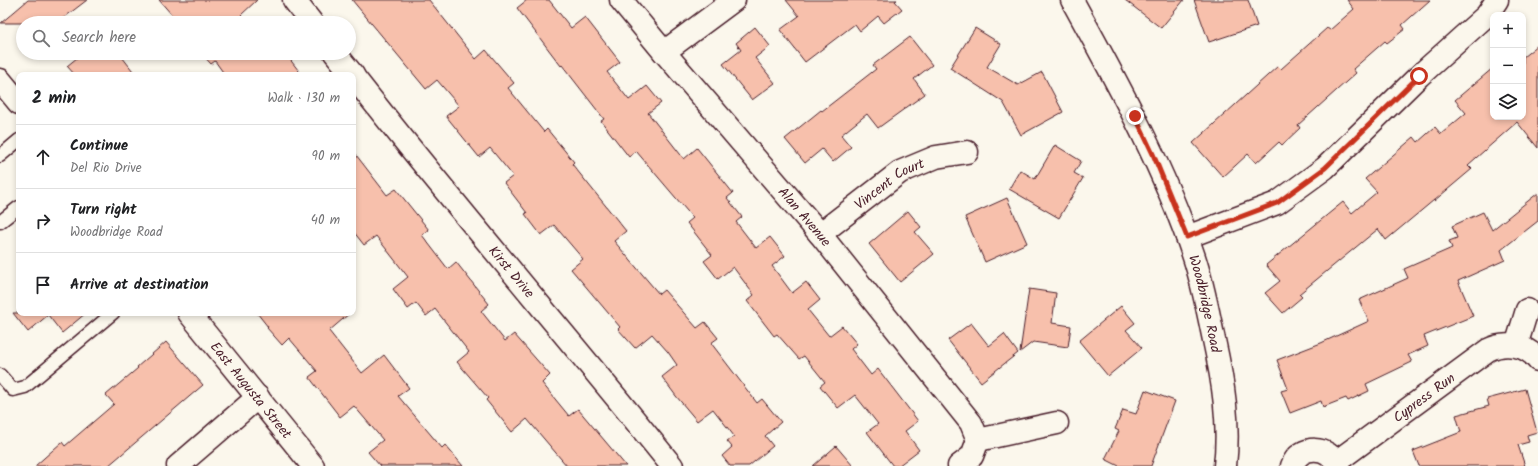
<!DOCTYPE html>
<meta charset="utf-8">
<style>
body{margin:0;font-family:Kalam,sans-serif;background:#f2f2f2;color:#202124}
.controls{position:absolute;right:12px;top:12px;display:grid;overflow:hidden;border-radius:8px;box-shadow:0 2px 6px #0003}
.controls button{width:36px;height:36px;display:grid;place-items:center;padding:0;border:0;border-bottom:1px solid #e0e0e0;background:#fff;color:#202124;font:20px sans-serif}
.stop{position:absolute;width:12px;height:12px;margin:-9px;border:3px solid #c8321e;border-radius:50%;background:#fff}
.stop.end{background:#c8321e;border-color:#fff;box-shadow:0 1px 4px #0008}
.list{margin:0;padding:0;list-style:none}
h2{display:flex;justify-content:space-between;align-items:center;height:52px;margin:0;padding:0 16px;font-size:17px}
h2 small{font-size:13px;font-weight:400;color:#757577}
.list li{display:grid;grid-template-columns:26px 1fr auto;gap:12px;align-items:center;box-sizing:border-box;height:64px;padding:0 16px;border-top:1px solid #e0e0e0}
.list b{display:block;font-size:15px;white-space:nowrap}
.list p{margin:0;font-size:13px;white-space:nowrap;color:#757577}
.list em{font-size:13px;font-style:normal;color:#757577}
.icon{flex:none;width:22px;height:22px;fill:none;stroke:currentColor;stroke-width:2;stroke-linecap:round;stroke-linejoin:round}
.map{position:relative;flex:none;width:1538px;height:466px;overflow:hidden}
.search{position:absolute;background:#fff;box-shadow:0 2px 6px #0003;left:16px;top:16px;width:340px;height:44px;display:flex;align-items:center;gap:10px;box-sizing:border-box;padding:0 14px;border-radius:22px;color:#757577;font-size:15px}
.panel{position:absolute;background:#fff;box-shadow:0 2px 6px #0003;left:16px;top:72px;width:340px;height:244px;border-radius:8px}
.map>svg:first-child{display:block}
.building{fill:#f7c0ac;stroke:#4a1f2b}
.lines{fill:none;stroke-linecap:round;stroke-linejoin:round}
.service-casing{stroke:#4a1f2b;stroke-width:15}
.minor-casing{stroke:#4a1f2b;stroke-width:25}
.tertiary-casing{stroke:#4a1f2b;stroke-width:25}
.service{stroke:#fbf7ec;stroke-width:12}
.minor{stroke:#fbf7ec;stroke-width:22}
.tertiary{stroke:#fbf7ec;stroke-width:22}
.route{stroke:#c8321e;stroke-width:5}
.labels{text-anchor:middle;stroke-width:3.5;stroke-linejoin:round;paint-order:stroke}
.street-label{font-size:14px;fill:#4a1f2b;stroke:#fbf7ec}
</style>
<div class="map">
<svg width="1538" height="466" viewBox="0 0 1538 466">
<rect width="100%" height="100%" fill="#fbf7ec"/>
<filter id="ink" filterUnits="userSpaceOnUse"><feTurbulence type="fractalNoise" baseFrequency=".025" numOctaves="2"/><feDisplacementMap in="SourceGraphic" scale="8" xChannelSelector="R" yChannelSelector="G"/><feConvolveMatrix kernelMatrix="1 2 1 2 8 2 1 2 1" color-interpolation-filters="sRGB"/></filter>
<g filter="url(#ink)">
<path class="building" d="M28 0H87L57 23H1Z
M159 0H257L241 15 248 23H179Z
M352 0H429L476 59 486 50 514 83 508 88 544 132 547 129 574 162 572 164 626 231 614 241 659 294 664 290 697 328 705 322 718 338 711 343 757 403 762 399 781 422 765 436 773 446 749 466H730L722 456 732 447 727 441 734 436 713 409 697 421 676 396 662 377 677 365 668 352 652 334 635 348 618 329 620 327 571 269 583 259 554 225 541 235 525 214 527 213 504 183 513 176 490 148 479 157 446 116 459 106 437 80 426 89Z
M527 0H549L571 28 585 17 620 62 607 72 629 100 647 86 661 103 648 113 684 159 697 148 733 193 727 198 742 217 736 222 756 248 770 237 785 256 772 266 792 293 806 282 820 300 808 310 829 336 842 326 857 344 851 349 871 375 878 369 918 421 905 431 919 450 898 466H893L867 432 878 424 855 395 838 408 820 386 825 382 804 356 799 359 777 334 774 336 747 301 754 295 733 267 718 279 704 261 712 255 687 223 693 218 636 151 629 157 601 121 604 119 562 65 561 66 517 8Z
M786 0H897L895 1 902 9 884 23 878 16 860 31 855 24 805 62 780 30 799 16Z
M1125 0H1184L1161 28Z
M1194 0H1248L1257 26 1209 42Z
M1347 0H1430L1402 25 1405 29 1387 43 1385 41 1353 69 1356 73 1298 125 1300 128 1282 145 1279 142 1256 163 1248 154 1223 177 1193 143 1278 66 1281 69 1327 28 1330 30 1354 9Z
M755 27 770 46 755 58 775 83 752 100 723 64 741 50 736 43Z
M975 28 1001 44 987 67 1018 85 1042 72 1063 112 1021 135 1003 102 950 68Z
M910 37 932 65 914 79 925 94 878 128 867 114 841 135 851 147 833 162 822 149 805 163 785 139 821 110 822 111 876 69 873 65Z
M1538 45V148L1517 122 1468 165 1472 169 1434 201V200L1386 240 1378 229 1299 294 1302 297 1283 313 1265 293 1280 281 1266 265 1343 202 1352 213 1377 192 1365 179 1414 137 1418 142 1435 127 1441 134 1466 113 1455 100 1493 68V117H1523V57Z
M83 53H119L136 75H75L67 66Z
M201 53H285L302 75H225L215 61 211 64Z
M1055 145 1081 161 1074 173 1083 178 1059 218 1009 189 1020 170 1035 179Z
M353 151 387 195 396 189 429 230 422 235 448 269 456 262 489 304 481 311 505 341 514 334 550 375 542 383 569 416 578 409 626 466H567L527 419 512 432 486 400 488 398 457 362 469 352 435 309 426 316 416 303 408 309 393 289 408 277 376 236 364 245 353 231Z
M1538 193V221L1501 250 1505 260 1458 281 1473 316 1424 336 1428 346 1408 355 1412 362 1366 384 1369 391 1348 401 1346 398 1323 407 1321 401 1290 413 1281 391 1288 389 1277 360 1321 343 1369 321 1359 300 1408 278 1404 269 1452 248 1449 241 1457 238 1452 226 1483 212 1492 230Z
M1007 198 1027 243 985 262 965 217Z
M908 211 921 227 915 232 934 254 900 282 869 244Z
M1029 289 1056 293 1052 323 1071 326 1068 347 1033 342 1020 352Z
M1121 306 1135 323 1126 330 1142 348 1108 376 1079 341Z
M13 313H86L62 333 48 315 28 332Z
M257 313H350L329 331 362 373 384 355 409 388 398 396 442 448 445 445 463 466H380L368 452 383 440 354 406 340 417 309 377 317 371 289 338 282 345 267 328 268 327Z
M971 323 989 346 1004 334 1018 353 981 382 948 340Z
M166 342 203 385 108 466H35L62 442 65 446 114 404 106 395 138 368 137 367Z
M1525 389 1537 432 1527 435 1529 442 1518 445 1525 466H1419L1413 451 1461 432 1456 415 1489 406 1487 399Z
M1145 390 1175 401 1151 466H1119L1105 459 1119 431 1115 429 1123 410 1136 414Z
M836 446 853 466H813Z"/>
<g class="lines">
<g class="service-casing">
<path id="service" d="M0 156 19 140
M0 222 19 207
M0 375 13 390 25 387 113 313"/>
</g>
<g class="minor-casing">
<g id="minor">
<path d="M294 0 312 23"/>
<path id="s1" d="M621 0 664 52 820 234 971 423 978 440"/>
<path d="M664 52 734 0"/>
<path d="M335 53 353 75"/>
<path id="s2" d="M353 76C456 208 567 335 672 466"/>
<path d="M0 80 19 103"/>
<path id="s3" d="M820 234 900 172 936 157 967 152"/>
<path d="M1187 237 1277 203 1325 168 1419 76 1487 15 1497 0"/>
<path id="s4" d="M189 313 313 466"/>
<path d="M1516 346 1527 310"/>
<path d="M978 440 1057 423"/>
<path id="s5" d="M1336 462 1488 350C1505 341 1527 345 1538 360"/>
<path d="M178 466 258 397"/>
<path d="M959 466 972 456 978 440"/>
<path d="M1292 466C1300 444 1330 445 1337 466"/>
</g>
</g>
<g class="tertiary-casing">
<g id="tertiary">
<path id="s6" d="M1072 0C1118 84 1164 167 1194 257 1203 284 1208 312 1214 340 1223 381 1230 423 1225 466"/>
</g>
</g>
<use href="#service" class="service"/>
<use href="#minor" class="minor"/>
<use href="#tertiary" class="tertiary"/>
</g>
</g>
<g class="lines" filter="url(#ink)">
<path class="route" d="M1135 116 1153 154 1187 237 1277 203 1325 168 1419 76"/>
</g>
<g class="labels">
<g class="street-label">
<text dy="5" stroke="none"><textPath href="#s3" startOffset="86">Vincent Court</textPath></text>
<text dy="5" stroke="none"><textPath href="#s1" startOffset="284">Alan Avenue</textPath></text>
<text dy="5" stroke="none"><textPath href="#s2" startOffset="252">Kirst Drive</textPath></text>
<text dy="5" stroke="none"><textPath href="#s6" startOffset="333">Woodbridge Road</textPath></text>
<text dy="5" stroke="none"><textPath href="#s4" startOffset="99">East Augusta Street</textPath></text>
<text dy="5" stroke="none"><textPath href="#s5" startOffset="109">Cypress Run</textPath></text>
</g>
</g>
</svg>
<div class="controls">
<button>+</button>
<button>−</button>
<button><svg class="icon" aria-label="layers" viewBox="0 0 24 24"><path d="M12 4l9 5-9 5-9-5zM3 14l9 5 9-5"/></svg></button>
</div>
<div class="stop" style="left:1419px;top:76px"></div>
<div class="stop end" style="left:1135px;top:116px"></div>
<div class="search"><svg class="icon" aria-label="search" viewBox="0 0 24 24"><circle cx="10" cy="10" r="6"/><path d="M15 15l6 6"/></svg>Search here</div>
<section class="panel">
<h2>2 min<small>Walk · 130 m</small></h2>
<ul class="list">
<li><svg class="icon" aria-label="ahead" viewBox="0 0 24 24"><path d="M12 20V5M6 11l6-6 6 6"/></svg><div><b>Continue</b><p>Del Rio Drive</p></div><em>90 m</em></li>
<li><svg class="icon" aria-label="right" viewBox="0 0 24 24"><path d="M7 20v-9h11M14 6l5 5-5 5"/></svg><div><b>Turn right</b><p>Woodbridge Road</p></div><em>40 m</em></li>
<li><svg class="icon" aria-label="arrive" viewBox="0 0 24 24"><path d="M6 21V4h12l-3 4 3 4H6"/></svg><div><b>Arrive at destination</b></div></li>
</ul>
</section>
</div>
